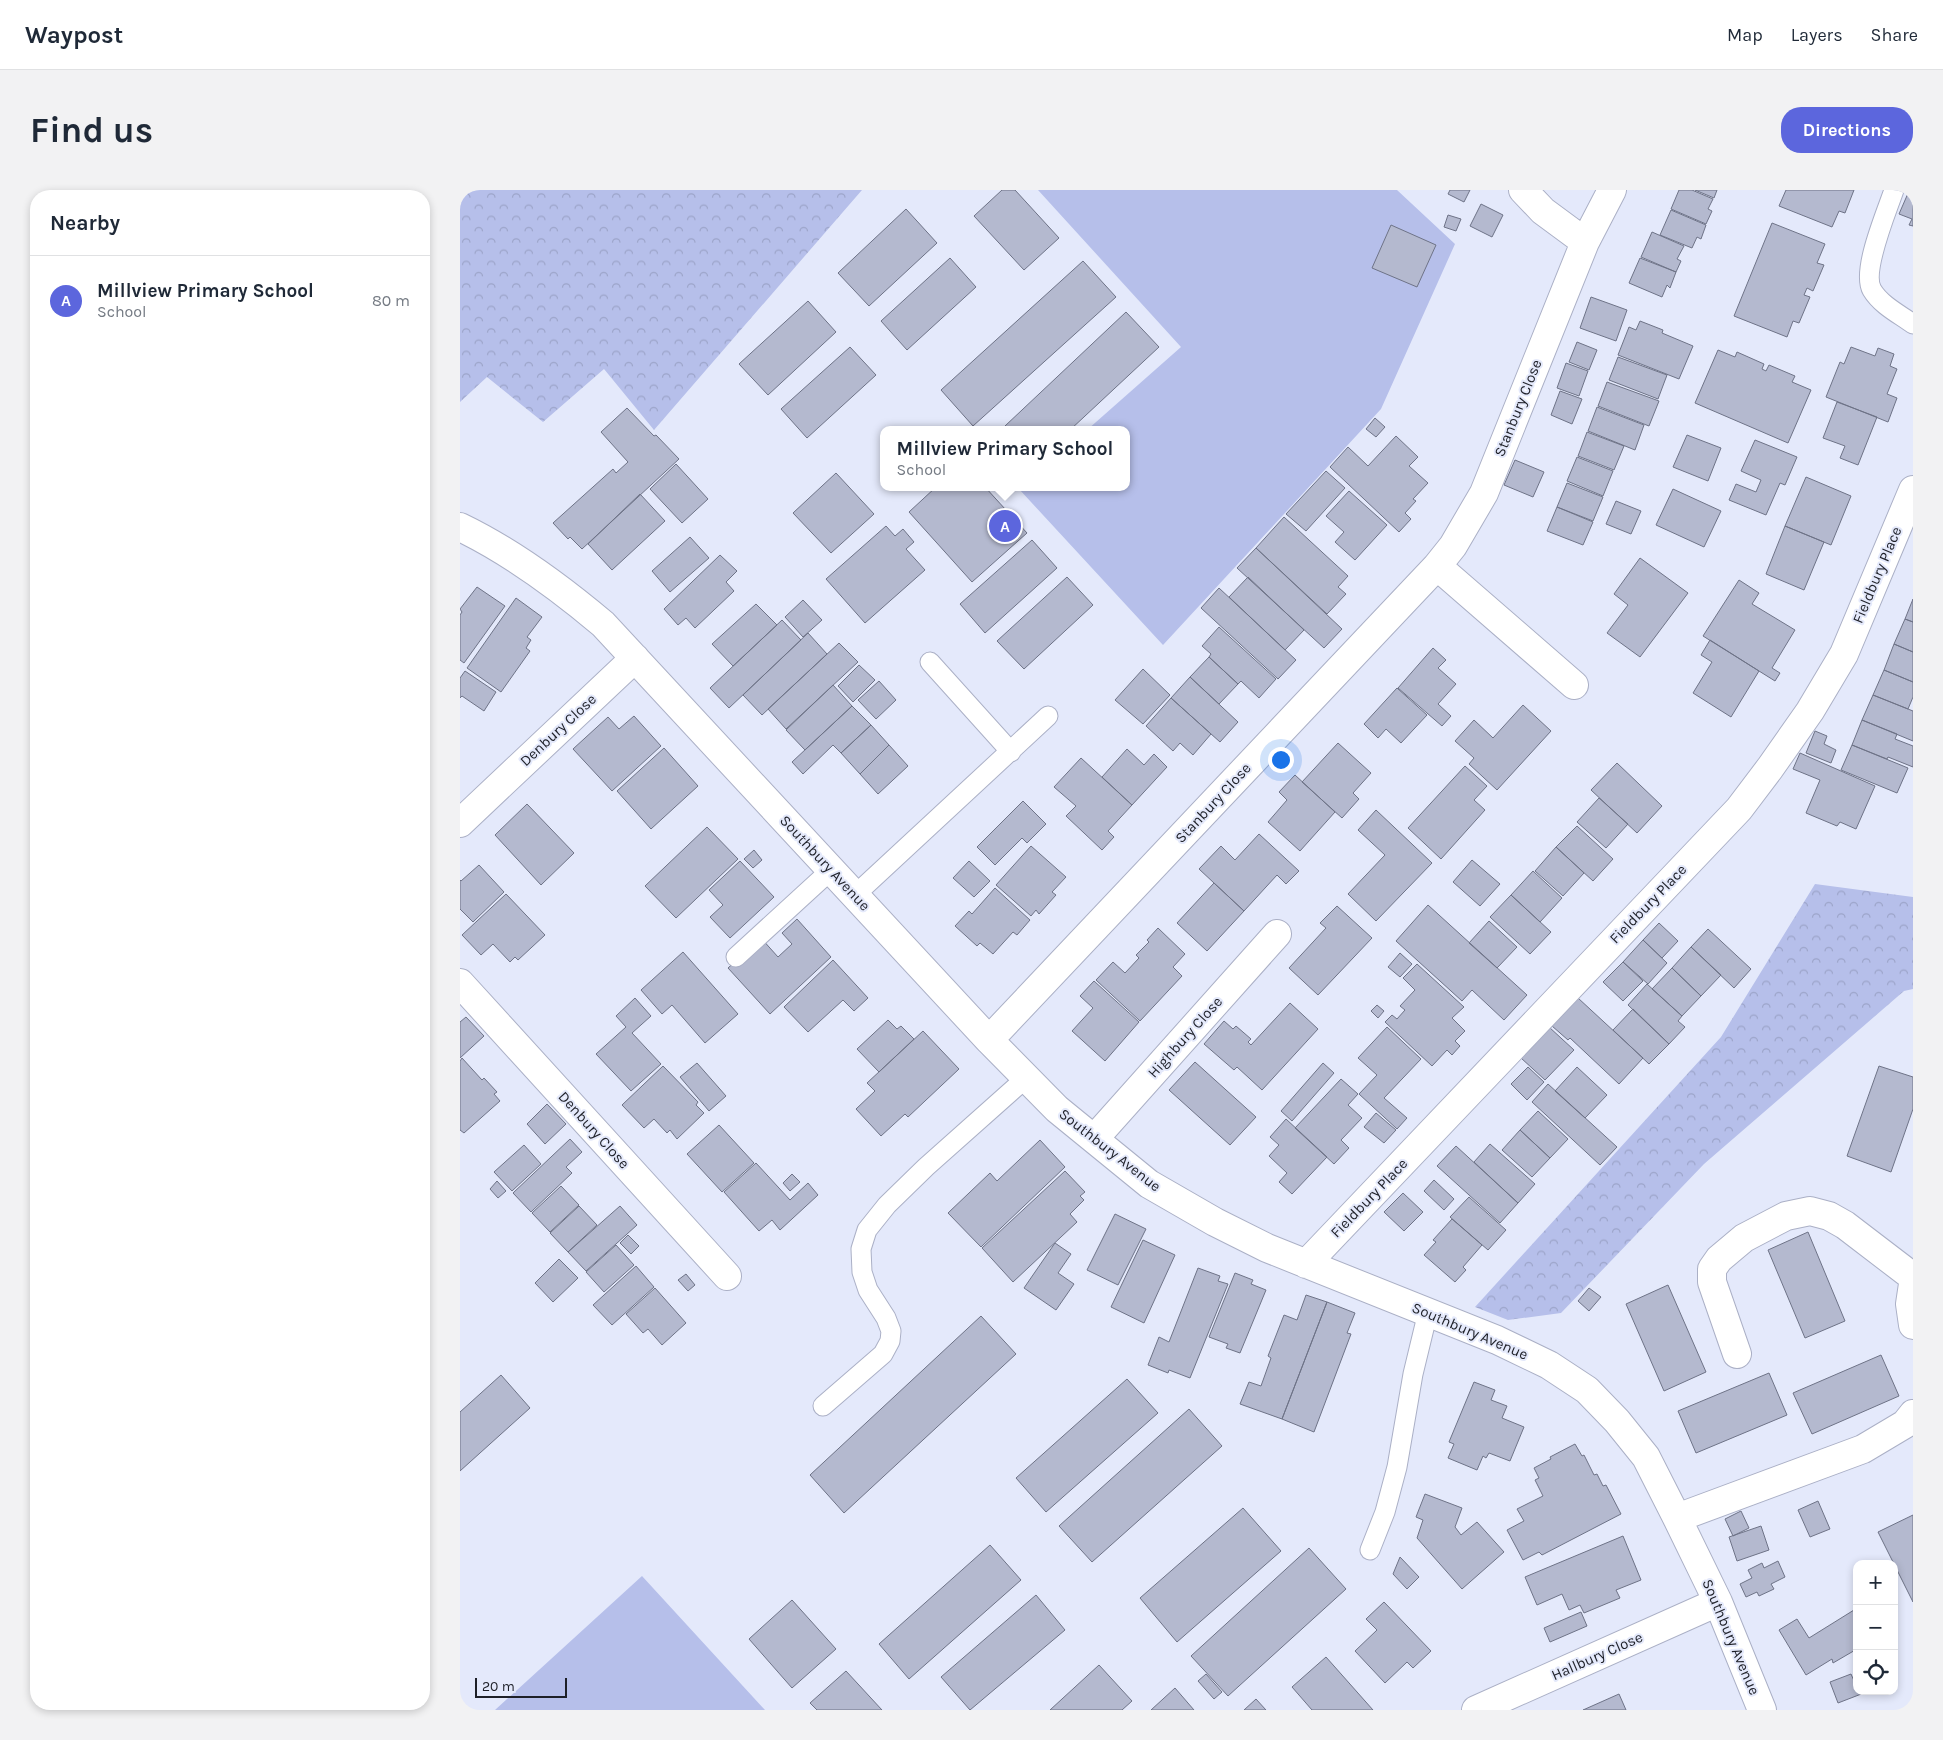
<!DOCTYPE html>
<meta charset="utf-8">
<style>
body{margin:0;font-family:Karla,sans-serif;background:#f2f2f3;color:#1f2937}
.controls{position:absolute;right:15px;bottom:15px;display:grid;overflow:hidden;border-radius:10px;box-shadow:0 2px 8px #0003}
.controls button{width:45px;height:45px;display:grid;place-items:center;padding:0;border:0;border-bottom:1px solid #e0e1e3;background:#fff;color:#1f2937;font:25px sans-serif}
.scale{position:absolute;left:15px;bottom:12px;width:92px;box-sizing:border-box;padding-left:5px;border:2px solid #1e2028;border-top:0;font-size:14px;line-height:18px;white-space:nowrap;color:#1e2028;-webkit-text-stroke:4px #e4e9fb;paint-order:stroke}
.you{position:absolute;left:820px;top:569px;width:18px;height:18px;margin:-12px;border:4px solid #fff;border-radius:50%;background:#1a73e8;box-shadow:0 0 0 8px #1a73e833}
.badge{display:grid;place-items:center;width:32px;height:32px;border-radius:50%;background:#5c66dd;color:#fff;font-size:16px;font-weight:700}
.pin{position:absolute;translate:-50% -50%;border:2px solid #fff;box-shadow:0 1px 5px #0006}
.popup{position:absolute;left:420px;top:236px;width:250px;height:65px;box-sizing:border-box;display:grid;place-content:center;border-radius:10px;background:#fff;filter:drop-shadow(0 1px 4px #0005);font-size:16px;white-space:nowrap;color:#747a83}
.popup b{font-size:19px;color:#1f2937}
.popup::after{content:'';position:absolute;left:50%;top:100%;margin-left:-10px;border:10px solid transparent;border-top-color:#fff}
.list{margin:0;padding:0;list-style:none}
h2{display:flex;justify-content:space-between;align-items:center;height:65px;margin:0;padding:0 20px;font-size:21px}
h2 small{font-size:16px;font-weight:400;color:#747a83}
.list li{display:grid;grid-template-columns:32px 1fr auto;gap:15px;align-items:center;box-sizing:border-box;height:90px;padding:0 20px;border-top:1px solid #e0e1e3}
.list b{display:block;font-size:19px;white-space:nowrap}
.list p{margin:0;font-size:16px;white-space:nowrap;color:#747a83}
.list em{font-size:16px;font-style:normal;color:#747a83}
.icon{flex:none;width:28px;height:28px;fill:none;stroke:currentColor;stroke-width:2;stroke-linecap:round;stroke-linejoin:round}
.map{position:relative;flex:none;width:1453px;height:1520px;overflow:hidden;border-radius:20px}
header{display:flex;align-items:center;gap:30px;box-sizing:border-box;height:70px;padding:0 25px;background:#fff;border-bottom:1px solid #e0e1e3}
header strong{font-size:24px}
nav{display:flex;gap:28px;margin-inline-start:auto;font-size:18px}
.intro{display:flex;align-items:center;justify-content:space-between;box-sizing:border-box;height:120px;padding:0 30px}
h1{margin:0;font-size:35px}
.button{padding:12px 22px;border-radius:20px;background:#5c66dd;color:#fff;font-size:18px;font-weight:700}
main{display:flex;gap:30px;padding:0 30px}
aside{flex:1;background:#fff;border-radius:20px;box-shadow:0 2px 8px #0003}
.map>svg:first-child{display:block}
.forest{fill:url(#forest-crowns)}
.pitch{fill:#b6bfea}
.building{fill:#b4b9cf;stroke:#6e7387}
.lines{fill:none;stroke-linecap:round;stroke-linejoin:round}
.service-casing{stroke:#abb0c6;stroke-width:21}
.minor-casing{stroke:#abb0c6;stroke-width:30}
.service{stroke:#fff;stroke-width:19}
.minor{stroke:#fff;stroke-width:28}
.labels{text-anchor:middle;stroke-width:4;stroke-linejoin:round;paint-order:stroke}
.street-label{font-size:15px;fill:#1e2028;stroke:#e4e9fb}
</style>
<header>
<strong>Waypost</strong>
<nav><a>Map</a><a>Layers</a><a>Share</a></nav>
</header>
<div class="intro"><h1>Find us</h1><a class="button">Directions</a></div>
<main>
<aside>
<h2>Nearby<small></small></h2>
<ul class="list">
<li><span class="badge">A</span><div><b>Millview Primary School</b><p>School</p></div><em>80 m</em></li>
</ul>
</aside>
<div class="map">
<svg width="1453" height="1520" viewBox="0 0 1453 1520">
<defs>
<pattern id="forest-crowns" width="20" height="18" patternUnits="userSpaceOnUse" patternTransform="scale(1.25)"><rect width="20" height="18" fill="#b6bfea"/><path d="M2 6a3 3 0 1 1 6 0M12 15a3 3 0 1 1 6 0" fill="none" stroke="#9ca4c9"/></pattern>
</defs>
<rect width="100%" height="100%" fill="#e4e9fb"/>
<path class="forest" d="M0 0H402L194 240 144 179 83 232 27 187 0 212Z
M1355 694 1453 707V799L1444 801 1244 974 1101 1123 1048 1130 1015 1117 1261 847Z"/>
<path class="pitch" d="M578 0H937L995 54 921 219 703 455 559 299 562 297H666V240H627L721 157Z
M182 1386 305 1520H35Z"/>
<path class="building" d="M542 0H555L599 48 564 80 514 26Z
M990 0H1010L1004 12 988 4Z
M1219 0H1232L1253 9 1248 19 1252 21 1246 34 1211 19Z
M1235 0H1257L1254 8Z
M1326 0H1394L1385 23 1379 21 1372 37 1319 16Z
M1449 1 1453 3V36L1449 35 1452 29 1439 24Z
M1021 14 1043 25 1032 47 1010 36Z
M446 19 477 53 409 116 378 83Z
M1211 20 1246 35 1241 49 1237 47 1232 58 1200 45Z
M988 25 1001 29 996 41 984 37Z
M1312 33 1365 54 1357 73 1364 75 1353 101 1347 98 1344 105 1350 107 1339 133 1333 131 1327 147 1274 126Z
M931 35 976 55 957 97 912 78Z
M1192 42 1224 56 1217 69 1221 71 1216 82 1181 67Z
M490 68 516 97 447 160 421 131Z
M1180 68 1216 82 1210 98 1207 95 1202 107 1169 93Z
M623 71 656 107 513 236 481 200Z
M1131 107 1167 120 1156 151 1120 138Z
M348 111 376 142 308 205 279 174Z
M666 122 699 157 610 240H548L545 236Z
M1180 131 1203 140 1202 143 1233 156 1219 189 1158 165 1169 137 1176 140Z
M1117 152 1137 160 1129 180 1109 172Z
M390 157 416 185 347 248 321 219Z
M1391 157 1415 166 1418 158 1434 164 1430 176 1437 179 1427 204 1437 208 1428 232 1366 207 1380 172 1384 174Z
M1258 160 1275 167 1277 162 1304 174 1302 179 1306 181 1309 175 1335 186 1332 192 1351 200 1328 253 1235 213Z
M1158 167 1207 185 1198 209 1149 190Z
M1106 173 1128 181 1119 206 1097 198Z
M1147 192 1199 211 1189 236 1138 216Z
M1100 201 1122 209 1112 234 1091 225Z
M1377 212 1417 227 1398 275 1380 268 1385 256 1363 248Z
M1137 217 1184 235 1175 260 1128 241Z
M167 218 194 246 196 245 219 269 122 359 110 347 108 349 93 333 153 279 156 283 168 272 141 242Z
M915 228 925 237 916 247 906 239Z
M1127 242 1164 256 1154 280 1118 266Z
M1227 245 1261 258 1248 291 1213 277Z
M936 246 958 267 949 276 968 293 953 309 956 311 945 323 951 329 939 342 870 277 888 257 908 276Z
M1295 250 1337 267 1325 295 1320 293 1306 325 1269 310 1276 294 1296 302 1301 290 1281 281Z
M1117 267 1153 281 1143 306 1107 291Z
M1055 270 1084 282 1073 307 1044 295Z
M216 274 248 309 222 333 190 299Z
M866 281 885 298 846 341 826 324Z
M376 283 414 324 371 363 333 323Z
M1346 287 1391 306 1371 355 1325 336Z
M1107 293 1143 307 1133 331 1097 317Z
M476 297H525L567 343 512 392 449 322Z
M1213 299 1261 321 1244 357 1196 335Z
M889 301 927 335 895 370 875 352 884 342 866 326Z
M180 304 205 331 152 380 128 354Z
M1156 311 1181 321 1171 344 1146 334Z
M1097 317 1133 332 1123 355 1087 341Z
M824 327 888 386 878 397 886 404 867 424 796 358Z
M426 336 435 346 443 339 454 352 446 359 465 380 405 433 366 389Z
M1325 336 1364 352 1344 400 1306 384Z
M230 347 249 368 210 402 192 381Z
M572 350 597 378 525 443 500 414Z
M796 358 882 439 864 458 777 378Z
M260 365 277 381 266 392 274 401 235 438 226 428 218 435 204 419Z
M1180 368 1228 403 1180 467 1147 443 1168 415 1154 404Z
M607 387 633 415 564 479 537 451Z
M788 387 844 440 825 460 769 407Z
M1279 390 1299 403 1292 414 1335 440 1312 478 1320 483 1315 491 1243 446Z
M17 397 45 416 4 473 0 470V425L2 422 0 419Z
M759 398 836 470 818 489 741 418Z
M56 408 82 427 67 447 71 450 66 458 70 461 41 502 7 478Z
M1453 409V432L1445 429Z
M343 410 362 430 343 447 325 427Z
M296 414 317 435 273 476 252 454Z
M1445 429 1453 432V462L1434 454Z
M322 430 341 450 269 518 250 498Z
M759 437 816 489 799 508 781 491 778 494 749 467 751 464 742 456Z
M348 443 367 464 302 525 283 505Z
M1250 450 1299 481 1271 527 1233 503 1252 472 1241 465Z
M379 453 398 472 326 539 308 519Z
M1434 454 1453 462V492L1424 480Z
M973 458 986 470 978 478 996 494 978 514 991 526 982 536 938 498Z
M749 467 778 494 759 514 730 487Z
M399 475 415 490 393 512 378 496Z
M683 479 710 505 683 534 655 510Z
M1424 480 1453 492V507L1448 519 1413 505Z
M5 481 36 502 24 521 2 506 0 508V488Z
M730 487 778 532 760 552 711 508Z
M419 491 436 510 416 529 398 510Z
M373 495 392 516 345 560 326 540Z
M937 498 967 525 941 553 926 539 918 548 904 534Z
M1413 505 1453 521V551L1402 530Z
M711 508 751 544 733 565 720 553 713 561 686 536Z
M1063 515 1091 541 1037 600 1009 574 1014 568 995 551 1014 530 1033 548Z
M392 516 411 535 381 563 373 555 343 584 332 572Z
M174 526 201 556 152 601 113 559 148 527 159 539Z
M1402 530 1437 544 1435 549 1453 556V577L1428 567 1427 569 1392 555Z
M411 535 429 555 400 584 381 563Z
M1355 541 1367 546 1364 554 1376 560 1371 573 1346 563Z
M878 553 911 583 893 603 899 609 882 628 842 592Z
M429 555 448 576 418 604 400 584Z
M1392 555 1448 578 1437 603 1381 580Z
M204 558 238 596 191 639 157 601Z
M667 559 684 575 694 564 707 577 672 615 642 587Z
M1340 563 1415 596 1396 639 1380 632 1377 636 1346 623 1360 590 1333 579Z
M621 568 672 615 648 641 654 647 642 660 606 626 616 616 594 597Z
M1157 573 1202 616 1177 643 1131 600Z
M1005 576 1027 596 1014 610 1025 620 981 669 948 638Z
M835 585 875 622 840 661 808 632 827 610 819 602Z
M1139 608 1168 634 1146 658 1117 632Z
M563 611 586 634 567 653 562 648 535 675 517 657Z
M67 614 114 663 81 695 35 645Z
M916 620 972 673 916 731 888 704 925 665 898 640Z
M1117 636 1153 669 1133 691 1096 657Z
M247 637 278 669 216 728 185 696Z
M799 644 839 681 826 694 817 685 784 721 739 679 761 656 775 670Z
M571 656 606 687 592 702 596 705 579 724 576 720 571 726 536 695Z
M1096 657 1124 683 1103 706 1075 681Z
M294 660 302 670 293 678 284 669Z
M1012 670 1040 694 1020 716 993 692Z
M280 671 314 707 270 748 250 727 263 715 249 700Z
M509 671 530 691 514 707 493 688Z
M19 675 44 702 13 732 0 719V690L1 691Z
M1073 681 1102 708 1080 732 1051 705Z
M754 693 784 721 747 761 717 733Z
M535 698 570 730 557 745 553 742 533 764 520 753 517 756 495 736 509 721 512 724Z
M46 704 85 745 58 770 55 767 50 772 33 754 21 765 2 745Z
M1051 705 1091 742 1070 764 1030 727Z
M968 715 1067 805 1044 830 1012 800 1002 811 936 751Z
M877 716 912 748 858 805 829 778 866 738 860 733Z
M337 729 371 767 310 824 268 778 301 748 318 767 332 754 322 743Z
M1029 731 1057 757 1037 778 1009 753Z
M1199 733 1218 751 1202 768 1183 750Z
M698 738 725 764 713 777 722 786 680 831 636 790 653 772 665 783 679 768 676 765 689 752 687 750Z
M1248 739 1291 779 1274 798 1231 757Z
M1183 750 1207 773 1188 794 1163 772Z
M1231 757 1261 785 1241 806 1212 778Z
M223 762 278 824 245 853 212 815 202 824 181 800Z
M940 763 952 774 940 787 928 777Z
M373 770 408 808 394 821 383 810 348 842 324 817Z
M1163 772 1183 791 1163 811 1143 792Z
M957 774 1004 817 992 828 1005 841 995 851 1000 856 992 865 987 860 972 876 925 832 932 825 937 829 945 820 940 816 955 800 943 788Z
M1212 778 1241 806 1222 826 1192 799Z
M634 791 679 832 645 871 612 841 633 818 620 806Z
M1187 794 1222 826 1218 831 1225 837 1209 854 1168 815Z
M175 808 191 826 172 843 201 874 171 901 136 864 166 837 156 826Z
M1118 808 1183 868 1159 894 1110 848 1108 850 1092 836Z
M830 813 858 839 802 900 777 877 774 880 744 854 764 831 773 839 776 836 791 849 788 852 791 855Z
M917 815 924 821 918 828 911 821Z
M1173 819 1209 854 1189 874 1153 840Z
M6 827 24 846 0 868V832Z
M428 830 437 839 441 836 454 849 419 882 397 859Z
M927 837 961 869 924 908 947 928 937 939 899 904 917 885 898 868Z
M1089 837 1114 860 1085 890 1061 868Z
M463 841 499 879 448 927 445 924 421 946 396 919 415 901 407 893Z
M2 868 22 890 24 888 37 902 34 904 40 911 4 943 0 940V871Z
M735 872 796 927 770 955 709 900Z
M237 873 266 906 249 921 220 887Z
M863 873 874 883 832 931 821 921Z
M203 876 238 912 236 915 244 923 217 949 210 940 207 943 194 929 184 938 162 915Z
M1419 876 1453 887V919L1431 982 1387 966Z
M1068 877 1084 892 1067 910 1051 894Z
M1117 877 1147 905 1125 928 1095 901Z
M881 889 898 904 888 915 902 928 881 950 889 958 874 974 835 938Z
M1088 894 1157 957 1140 975 1072 912Z
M87 914 106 934 85 954 67 934Z
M1078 921 1108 949 1090 968 1060 940Z
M916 923 936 940 924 953 904 937Z
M826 929 867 967 832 1004 819 992 827 983 809 966 819 955 810 947Z
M259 935 294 973 262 1002 227 964Z
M1060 940 1090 968 1072 987 1042 960Z
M110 949 122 962 106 977 112 983 71 1022 53 1003Z
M580 950 605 977 521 1057 488 1023 530 983 537 991Z
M1030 954 1075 994 1058 1013 1014 972Z
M64 955 81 974 52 1001 34 982Z
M996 956 1058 1013 1040 1033 977 976Z
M296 973 330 1010 348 993 358 1005 320 1040 312 1030 299 1041 264 1002Z
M605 981 625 1002 620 1006 624 1010 610 1024 617 1032 553 1092 522 1058Z
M332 984 340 992 330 1001 323 993Z
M974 990 994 1009 984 1020 964 1001Z
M37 991 46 1001 38 1008 30 999Z
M101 996 119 1015 90 1042 72 1023Z
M943 1003 963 1022 944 1041 924 1022Z
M1009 1007 1046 1040 1028 1060 990 1027Z
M119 1016 137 1035 108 1062 90 1043Z
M160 1016 177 1035 126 1081 108 1062Z
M655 1024 686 1039 658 1095 627 1080Z
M992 1029 1022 1055 1003 1077 1006 1080 995 1092 964 1065 976 1052 973 1050Z
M1348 1042 1385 1131 1345 1148 1308 1060Z
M168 1045 179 1056 171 1064 160 1053Z
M683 1050 715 1065 684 1133 651 1117Z
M595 1053 611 1064 598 1083 614 1094 596 1120 564 1098Z
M156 1055 174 1075 144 1102 126 1082Z
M99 1069 118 1088 93 1112 75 1093Z
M176 1076 194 1097 152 1135 133 1115Z
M738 1078 760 1086 758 1091 768 1094 730 1188 709 1180 708 1183 688 1175 699 1147 709 1152Z
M775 1083 793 1090 791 1094 806 1100 780 1163 766 1158 768 1154 749 1147Z
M226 1084 235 1095 228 1101 218 1090Z
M1208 1095 1246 1182 1204 1201 1166 1114Z
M195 1098 226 1133 202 1155 188 1139 183 1143 166 1124Z
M1129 1098 1141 1107 1129 1121 1118 1111Z
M846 1105 867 1112 822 1229 780 1214 789 1192 801 1196 811 1168 808 1166 824 1125 837 1130Z
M867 1112 895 1123 887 1143 891 1144 854 1242 822 1229Z
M521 1126 556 1164 384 1323 350 1285Z
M1421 1165 1439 1206 1352 1244 1333 1203Z
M1309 1183 1327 1225 1236 1263 1218 1221Z
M41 1185 70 1218 0 1281V1222Z
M667 1189 698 1223 586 1322 556 1288Z
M1014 1192 1035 1200 1031 1210 1047 1216 1042 1228 1064 1237 1050 1271 1029 1263 1026 1268 1023 1266 1017 1280 988 1268 994 1254 989 1252Z
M729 1219 762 1256 632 1372 599 1336Z
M1115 1254 1122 1266 1124 1265 1134 1285 1137 1284 1143 1296 1146 1295 1161 1324 1082 1365 1079 1362 1063 1370 1047 1340 1064 1331 1057 1319 1083 1306 1075 1290 1079 1288 1074 1278 1091 1269 1090 1267Z
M965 1304 1002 1318 995 1337 1001 1345 1017 1332 1044 1362 1002 1399 957 1348 963 1330 956 1327Z
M1358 1311 1370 1339 1350 1347 1338 1320Z
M783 1318 821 1361 717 1452 680 1408Z
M1281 1321 1289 1338 1273 1346 1265 1329Z
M1453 1325V1412L1418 1342Z
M1301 1336 1309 1360 1277 1371 1269 1347Z
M1163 1346 1181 1390 1156 1400 1160 1408 1124 1423 1120 1415 1109 1420 1102 1404 1077 1415 1065 1387Z
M530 1355 561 1390 449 1489 419 1454Z
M849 1358 886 1399 768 1506 731 1466Z
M940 1367 959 1387 947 1399 933 1384Z
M1318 1371 1325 1387 1311 1394 1314 1399 1299 1406 1297 1402 1286 1407 1280 1394 1292 1388 1288 1380 1302 1373 1304 1378Z
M576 1405 605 1440 510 1520 481 1487Z
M332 1410 376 1459 332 1498 289 1449Z
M924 1412 971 1461 953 1478 947 1472 925 1493 895 1461 917 1440 906 1429Z
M1394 1420 1397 1424V1459L1373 1473 1372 1469 1346 1485 1319 1440 1337 1429 1349 1448Z
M1121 1422 1127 1436 1090 1452 1084 1438Z
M866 1467 913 1520H852L832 1497Z
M639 1475 672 1511 662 1520H590Z
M386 1481 422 1520H357L350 1513Z
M746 1484 762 1502 754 1509 738 1491Z
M1391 1484 1395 1493 1397 1492V1501H1409L1378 1513 1370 1492Z
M715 1498 734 1520H691Z
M1159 1504 1166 1520H1123Z
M796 1509 806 1520H784Z"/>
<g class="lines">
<g class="service-casing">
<path id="service" d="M1434 0C1427 21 1401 81 1412 100 1421 115 1439 124 1453 134
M470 472 551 562
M395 705 588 526
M276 767 371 680
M363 1216 423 1164 430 1151 431 1141 426 1128 408 1100 402 1082 401 1059 407 1040 427 1015 466 977 566 888
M910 1360 925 1322 937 1277 953 1184 968 1122"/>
</g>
<g class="minor-casing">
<path id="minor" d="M1063 0 1083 21 1125 52
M0 337C52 362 99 397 143 434L529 850 597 919 689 994 755 1032 807 1058 1037 1150 1089 1175 1127 1200 1157 1231 1186 1267 1217 1328 1258 1412 1302 1520
M977 376 1114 495
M0 633 175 468
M0 793 267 1086
M529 850 977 376 993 356 1024 303 1125 52 1152 0
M634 949 817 744
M846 1074 1279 619 1310 578 1350 521 1384 464 1453 300
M1453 1094 1450 1114 1453 1135
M1277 1164 1252 1092V1079L1259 1069 1284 1048 1326 1026 1350 1021 1369 1026 1385 1035 1453 1087
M1217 1328 1403 1259 1445 1234 1453 1224
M1016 1520 1258 1412"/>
</g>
<use href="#service" class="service"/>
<use href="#minor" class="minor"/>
</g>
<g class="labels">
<g class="street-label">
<text transform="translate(1058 218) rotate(-68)" y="5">Stanbury Close</text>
<text transform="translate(1417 385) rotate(-67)" y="5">Fieldbury Place</text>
<text transform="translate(98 540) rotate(-43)" y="5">Denbury Close</text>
<text transform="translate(753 613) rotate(-47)" y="5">Stanbury Close</text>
<text transform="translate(365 673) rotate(47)" y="5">Southbury Avenue</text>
<text transform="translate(1188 714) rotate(-46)" y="5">Fieldbury Place</text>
<text transform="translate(725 847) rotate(-48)" y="5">Highbury Close</text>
<text transform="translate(134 940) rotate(48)" y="5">Denbury Close</text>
<text transform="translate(650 960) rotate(38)" y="5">Southbury Avenue</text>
<text transform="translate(909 1008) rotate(-46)" y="5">Fieldbury Place</text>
<text transform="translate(1010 1141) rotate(23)" y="5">Southbury Avenue</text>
<text transform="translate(1271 1447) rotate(67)" y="5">Southbury Avenue</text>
<text transform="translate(1137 1466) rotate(-24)" y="5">Hallbury Close</text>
</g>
</g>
</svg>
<div class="controls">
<button>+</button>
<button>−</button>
<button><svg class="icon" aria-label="locate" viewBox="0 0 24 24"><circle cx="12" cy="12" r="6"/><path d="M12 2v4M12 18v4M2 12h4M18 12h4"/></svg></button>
</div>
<div class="scale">20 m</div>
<div class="you"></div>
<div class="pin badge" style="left:545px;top:336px">A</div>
<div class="popup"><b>Millview Primary School</b>School</div>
</div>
</main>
